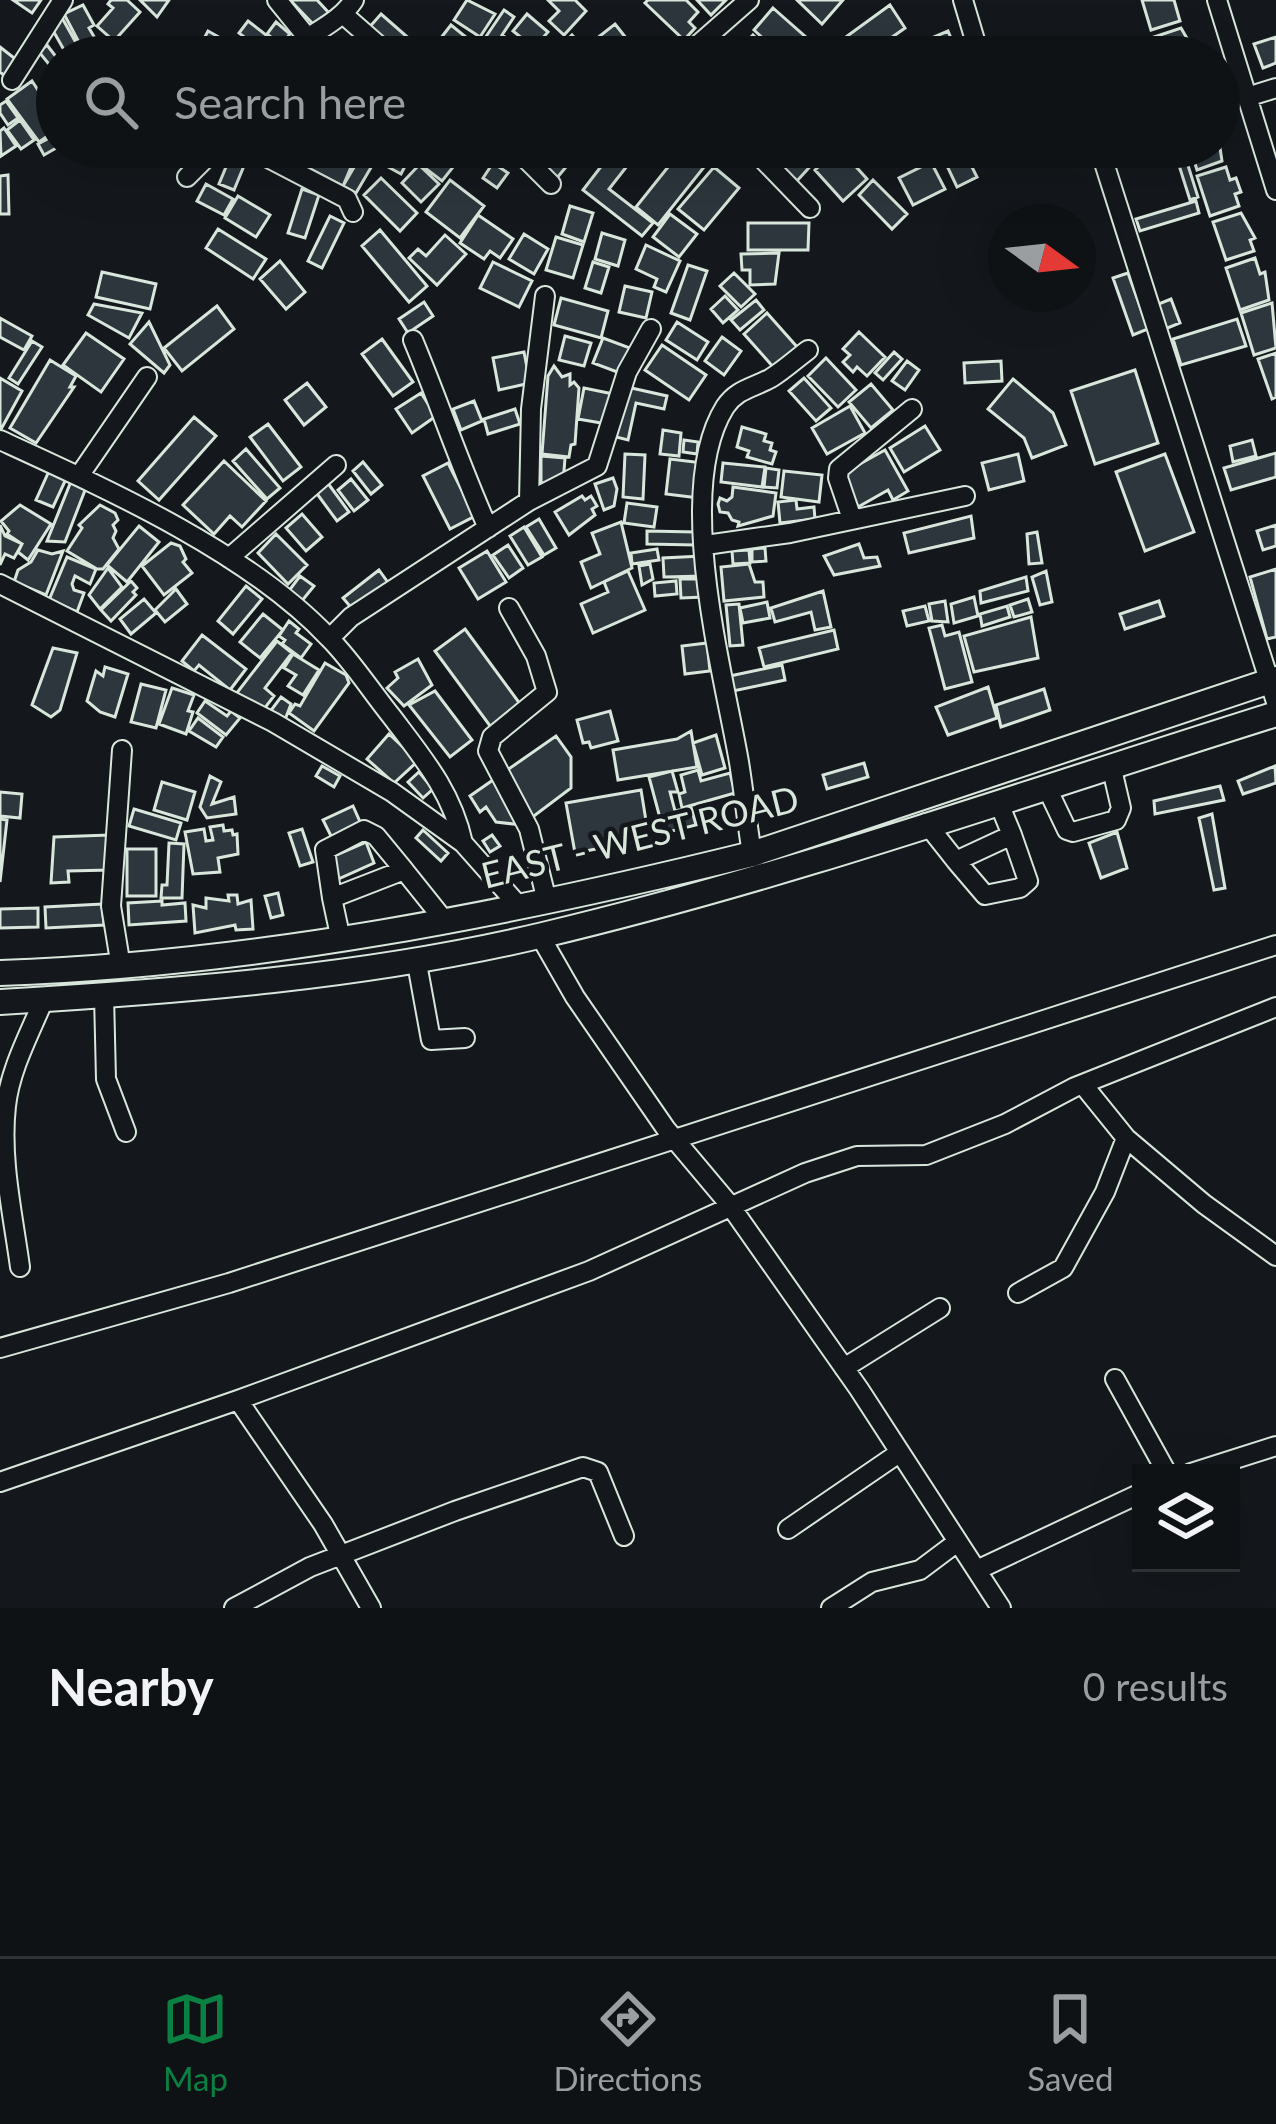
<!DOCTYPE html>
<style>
body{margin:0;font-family:Lato,sans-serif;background:#181b1e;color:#f1f3f6}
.controls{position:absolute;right:36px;bottom:36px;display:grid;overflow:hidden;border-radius:0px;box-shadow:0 12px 48px #0002}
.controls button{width:108px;height:108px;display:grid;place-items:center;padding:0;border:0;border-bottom:3px solid #2f3234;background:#0f1215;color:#f1f3f6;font:60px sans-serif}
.compass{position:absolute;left:988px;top:204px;width:108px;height:108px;border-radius:50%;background:#0f1215;box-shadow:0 12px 48px #0002;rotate:105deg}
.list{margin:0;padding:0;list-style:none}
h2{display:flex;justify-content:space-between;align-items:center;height:156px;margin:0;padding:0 48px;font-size:51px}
h2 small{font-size:39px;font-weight:400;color:#9b9ea0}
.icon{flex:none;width:66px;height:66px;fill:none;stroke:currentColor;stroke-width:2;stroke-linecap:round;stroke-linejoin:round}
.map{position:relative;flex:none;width:1276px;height:1608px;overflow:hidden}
.search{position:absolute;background:#0f1215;box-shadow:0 12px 48px #0002;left:36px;right:36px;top:36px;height:132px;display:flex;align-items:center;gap:30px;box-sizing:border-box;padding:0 42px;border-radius:66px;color:#9b9ea0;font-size:45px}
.sheet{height:348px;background:#0f1215}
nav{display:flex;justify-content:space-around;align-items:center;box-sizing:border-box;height:168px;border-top:3px solid #2f3234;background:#0f1215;font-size:33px;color:#9b9ea0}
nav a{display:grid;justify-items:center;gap:6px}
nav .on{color:#0b8043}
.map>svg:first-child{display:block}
.building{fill:#2c363c;stroke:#d8e6dc;stroke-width:3}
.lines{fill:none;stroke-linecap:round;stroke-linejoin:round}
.minor-casing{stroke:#d8e6dc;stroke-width:22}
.major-casing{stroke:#d8e6dc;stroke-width:28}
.minor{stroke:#14181c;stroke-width:18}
.major{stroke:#14181c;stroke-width:24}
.labels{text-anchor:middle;stroke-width:9;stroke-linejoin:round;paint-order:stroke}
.street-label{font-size:36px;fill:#d8e6dc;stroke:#14181c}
</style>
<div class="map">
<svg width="1276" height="1608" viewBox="0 0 1276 1608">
<rect width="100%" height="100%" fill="#14181c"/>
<path class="building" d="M13 0H41L32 13Z
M111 0H127L140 12 114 41 97 26 113 8 108 4Z
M140 0H169L157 17Z
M290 0H317L329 13 315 26Z
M467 0 495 14 480 37 454 20Z
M548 0H575L586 11 564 35 549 21 559 11Z
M648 0H686L698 12 689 22 695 28 684 40 645 3Z
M697 0H726L711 15Z
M797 0H843L822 24Z
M1142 0H1174L1180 21 1151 30Z
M83 5 94 25 89 28 96 40 82 48 64 14Z
M890 5 905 28 864 57H839L832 47Z
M773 8 808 39 792 57H783L754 30Z
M504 10 514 17 502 35 526 51 522 57H513L485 38Z
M381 14 421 49 415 57H396L366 31Z
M527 14 548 32 534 48 513 31Z
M61 16 84 57H68L51 27Z
M248 21 270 38 261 50 239 33Z
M276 22 290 34 281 45 267 34Z
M615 24 641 57H611L596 39Z
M451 25 472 42 461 57H444L433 48Z
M1181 28 1196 54 1161 57 1154 37Z
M208 31 251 55 250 57H209L198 50Z
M948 31 959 57H904L901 51Z
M572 35 592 57H549Z
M753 35 776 57H752L742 47Z
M1276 37V63L1263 68 1254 44Z
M352 38 374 57H336Z
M480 44 499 57H471Z
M47 45 57 58V74L39 52Z
M0 47 18 61 6 77 0 72Z
M32 81 57 119 56 130 39 142 7 99Z
M6 101 18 118 8 125 0 113V105Z
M20 120 34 140 21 149 7 130Z
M4 128 16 146 1 156 0 131Z
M57 134 58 147 44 155 38 144Z
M1219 141 1222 161 1197 170 1190 147H1219Z
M276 147H302L296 158Z
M308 147H318L351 167 343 186 299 163Z
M366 147H383L356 193 343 186Z
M387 147 414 149 401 174 379 162Z
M441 147H469L442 181 425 168Z
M531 147H567L576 155 556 179 526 153Z
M616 147H642L609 189 653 223 642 236 583 190Z
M684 147H720L658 225 636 207Z
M782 147H828L796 182 771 159Z
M848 147H875L861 161Z
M943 147H962L977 177 957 187 939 149Z
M839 148 867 179 843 201 815 170Z
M233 150 248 156 234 190 219 184Z
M1185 156 1198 197 1190 200 1177 159Z
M931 162 945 189 913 205 899 178Z
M493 163 508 173 497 188 483 178Z
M419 165 439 184 421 202 402 183Z
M714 167 739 188 704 230 678 209Z
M1226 167 1230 180 1236 178 1241 192 1235 194 1239 206 1210 216 1197 176Z
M8 175 9 214H0V176Z
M381 178 417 213 400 231 364 195Z
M450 180 484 206 460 238 426 212Z
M873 180 907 214 892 229 859 195Z
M206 184 233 199 224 215 197 201Z
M302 189 319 195 305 238 288 233Z
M238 196 270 215 256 237 225 218Z
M1196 201 1199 213 1140 231 1136 219Z
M570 206 593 213 584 242 562 234Z
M1241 213 1255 238 1250 240 1254 251 1226 260 1213 222Z
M670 214 697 234 679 257 653 237Z
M478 215 513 239 500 258 490 251 484 259 460 243Z
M330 216 344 223 322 268 308 261Z
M748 223H809L808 250H748Z
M218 229 266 259 253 279 206 248Z
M380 230 427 286 409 302 362 246Z
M602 233 625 240 618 266 595 259Z
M524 234 548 249 534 274 509 259Z
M445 235 466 254 437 285 409 258 418 249 426 256Z
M556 237 583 245 573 278 546 270Z
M646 245 680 261 666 292 654 287 657 279 636 269Z
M779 253 775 284 750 285V270H742L741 254Z
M1255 258 1260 274 1265 272 1269 300 1240 310 1226 268Z
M280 261 305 292 286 309 260 279Z
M493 262 532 281 519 307 480 288Z
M593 262 609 267 601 293 585 288Z
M688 265 707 271 690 320 671 313Z
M102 272 156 284 150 309 96 297Z
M734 273 755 294 741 307 720 286Z
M1128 273 1148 329 1133 335 1113 278Z
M625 286 652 292 646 318 619 312Z
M725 296 738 310 723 323 711 309Z
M561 298 608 311 601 338 554 325Z
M1171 299 1180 323 1165 329 1156 305Z
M756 300 764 310 740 330 731 320Z
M424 302 433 316 408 333 399 319Z
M1272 303 1276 348 1254 355 1241 313Z
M94 304 142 313 129 338 88 315Z
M217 306 234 329 182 371 164 348Z
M767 313 798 348 775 369 744 334Z
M0 318 32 336 24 350 0 337Z
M1237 319 1246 346 1181 365 1173 339Z
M149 322 170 365 164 373 130 344Z
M677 322 708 342 697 360 666 340Z
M859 332 885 357 867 376 857 367 853 372 843 362 850 355 843 349Z
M86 333 124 359 101 392 63 365Z
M565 336 591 343 584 366 559 360Z
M722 337 741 351 724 375 705 361Z
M603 338 630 348 620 373 593 363Z
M382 339 413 382 393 396 362 354Z
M32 341 42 347 18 384 9 378Z
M662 345 706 375 689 400 645 370Z
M524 352 530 383 499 390 493 358Z
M894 352 902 359 883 380 875 373Z
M1276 353V397L1272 399 1258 359Z
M826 358 856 390 838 407 808 376Z
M50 360 76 376 70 387H74L36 443 10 428Z
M907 361 919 370 905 390 892 381Z
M1001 361 1002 381 965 383 964 363Z
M554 366 562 377 570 374V385L574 382 579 388 575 444 571 445 569 457 542 454 548 376Z
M1135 370 1158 443 1095 464 1071 391Z
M0 378 22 391 0 431Z
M804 378 831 408 816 421 789 391Z
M1013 379 1053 413 1066 445 1032 458 1024 438 988 409Z
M307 383 326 407 304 425 285 400Z
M871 384 893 410 871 428 849 402Z
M627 387 667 396 664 409 636 403 628 440 616 437Z
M584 388 613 394 607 424 578 419Z
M421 393 436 416 412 433 396 409Z
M474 401 482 421 461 430 453 409Z
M850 406 865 433 827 454 812 428Z
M515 409 520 424 488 434 484 419Z
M194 417 216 436 159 500 138 481Z
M268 424 301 467 283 481 250 437Z
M925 426 940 450 904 472 890 448Z
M742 427 766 434 764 441 772 443 770 450 776 452 772 464 747 457 749 451 737 447Z
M663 430 681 433 679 456 660 454Z
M684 440 698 442 697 454 683 452Z
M1252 440 1256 456 1233 462 1230 446Z
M246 449 280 488 267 499 233 461Z
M885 450 908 491 893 500 888 490 858 507 840 475Z
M1276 453V477L1231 490 1224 468Z
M625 454 645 455 643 499 623 497Z
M1018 454 1024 481 989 490 982 463Z
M1165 454 1194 532 1145 551 1116 472Z
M541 456 565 458 563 483H541Z
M670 459 703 463 699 498 666 494Z
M224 461 266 501 242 527 230 516 214 534 183 505Z
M363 462 382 485 371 494 353 471Z
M448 463 475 516 450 529 423 476Z
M723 463 765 467 762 487 721 482Z
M766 468 779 470 777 488 764 487Z
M49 471 66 479 53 507 36 500Z
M784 471 822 475 819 502 781 497Z
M613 478 617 489 614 506 604 510 595 484Z
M72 479 87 485 65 542 47 541Z
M351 479 368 500 354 511 338 490Z
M327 482 349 512 337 521 315 491Z
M733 487 776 493 773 516 738 526 739 522 732 520 728 513 720 512 718 504 720 498 727 501 732 497Z
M582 496 585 500 591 496 597 506 592 509 595 515 569 535 555 512Z
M796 500 797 509 814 507 815 519 780 523 778 502Z
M627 503 657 507 654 527 624 523Z
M20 505 51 524 28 560 18 552 22 544 7 534 9 531 1 521Z
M100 505 115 513 118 520 113 525 116 531 113 538 119 549 103 569H97L67 551 82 528 79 525Z
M302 514 322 537 306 551 286 528Z
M971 516 974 538 909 553 904 533Z
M539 519 556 548 544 555 526 527Z
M621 522 632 568 591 588 581 562 600 554 592 533Z
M0 525 5 536 22 544 14 558 5 554 0 565Z
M1276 525V546L1263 550 1257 531Z
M139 526 159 542 127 582 107 565Z
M524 527 542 557 528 565 510 536Z
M647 531 695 532V545L647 544Z
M1037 532 1042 563 1029 564 1027 534Z
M276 534 307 565 288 584 258 553Z
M171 543 180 546 186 559 183 562 192 573 164 595 142 566Z
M859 544 864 558 877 557 880 566 834 575 824 556Z
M508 545 523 568 509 578 493 555Z
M765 548 766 561 752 562V549Z
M657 549 659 560 632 564 631 553Z
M38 550 52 554 63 551 46 595 14 582 18 570 31 562Z
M749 550 750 563 733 564 732 551Z
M487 551 506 582 478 599 459 568Z
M702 556 703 576 664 577 663 558Z
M67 557 96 569 90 584 75 576 72 584 74 590 84 593 77 612 49 600Z
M650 564 653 579 642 585 639 566Z
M749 564 755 582H763L764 597 724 601 721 567Z
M108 568 122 587 100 609 89 595Z
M1276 569V637L1267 639 1250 577Z
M379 570 389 584 354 611 343 598Z
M628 571 645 610 593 633 581 604 608 592 604 582Z
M1046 571 1052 602 1040 605 1032 577Z
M300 576 314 586 301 602 288 592Z
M1026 577 1028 591 981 603 980 591Z
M680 579H704V597L681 598Z
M131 581 137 588 133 592 136 595 111 621 101 610Z
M676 581 677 594 655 596 654 583Z
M246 586 262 599 233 634 218 621Z
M176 589 187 604 165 622 155 610Z
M823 591 831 627 815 630 811 612 775 622 771 608Z
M974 597 978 616 954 623 951 604Z
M144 599 156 613 131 634 120 619Z
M1028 599 1032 612 1014 617 1010 605Z
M945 601 948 622 932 621 929 604Z
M1159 601 1164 616 1125 629 1120 614Z
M767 602 770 618 743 623 740 608Z
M739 604 743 645 730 646 726 605Z
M925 606 929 621 907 626 903 611Z
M1007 606 1010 617 982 626 980 614Z
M263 614 283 630 260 658 240 642Z
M1031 617 1038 658 974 672 964 636Z
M289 621 299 629 296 633 311 644 301 658 282 644 285 640 279 636Z
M942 625 945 636 959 632 972 682 945 689 929 628Z
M465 629 523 708 493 730 435 651Z
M834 630 838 649 764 667 759 648Z
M202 635 246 669 230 690 199 665 194 671 182 661Z
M277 641 292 653 265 688 274 696 261 713 236 694Z
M707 643 710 671 685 674 682 646Z
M53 648 77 653 60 710 51 717 32 705Z
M293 654 319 670 303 695 288 686 296 675 284 668Z
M418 659 432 685 404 706 387 688 398 678 395 672Z
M325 663 346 675 349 683 314 731 289 713 295 704 300 706Z
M782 665 785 680 733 691 730 676Z
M105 667 128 674 115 717 100 712 87 701 96 671 103 676Z
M141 684 166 690 156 728 131 722Z
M988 687 997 718 948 735 936 707Z
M172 688 194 695 188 711 193 712 186 734 159 724Z
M1044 689 1050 710 1001 727 996 705Z
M435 691 472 740 450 757 409 705Z
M281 697 291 704 286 717 280 721 269 713Z
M205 701 227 716 231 711 240 718 226 735 197 713Z
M610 711 618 741 591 748 589 742 583 743 577 720Z
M198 718 223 737 216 747 189 731Z
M691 731 697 767 618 780 613 750 677 739Z
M389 734 418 761 394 783 367 759Z
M716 735 725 768 702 775 693 743Z
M556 736 571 757V788L522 825 496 822 486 807 480 812 470 796Z
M864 763 868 777 827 789 823 775Z
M322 766 340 776 334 787 316 776Z
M1275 766 1276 783 1243 794 1238 781Z
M698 770 701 781 730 773 735 793 682 808 679 794 685 792 681 775Z
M672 771 678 792H670L675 811 691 807 696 825 664 833 649 777Z
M419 772 433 789 423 798 408 782Z
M210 776 221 782 212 804 234 797 236 814 207 818 200 807Z
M162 782 195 792 187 820 154 810Z
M1220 786 1224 800 1155 814 1154 801Z
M641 790 649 839 575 853 566 803Z
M0 792 22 794 20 818 0 816Z
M353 806 361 824 332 838 323 820Z
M134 809 181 823 176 840 129 826Z
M1212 814 1225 888 1214 890 1199 818Z
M0 819 7 820 0 882Z
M223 825 224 831 232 830 233 835 237 834 238 854 218 858 220 872 193 874 185 832 204 829 206 841 213 840 210 827Z
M302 829 313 862 300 866 289 833Z
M423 830 448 853 441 861 416 838Z
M1117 832 1127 868 1101 878 1089 843Z
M109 835 110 870 68 871 69 882 51 883 54 837Z
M492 835 500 846 490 852 483 841Z
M366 842 374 863 336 880 327 859Z
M169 843 184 844 182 898H161L162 885H167Z
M127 849H156V896H127Z
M278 893 283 915 271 918 265 896Z
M228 895H237L238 904 251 900 253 929 236 930 235 925 195 933 193 905 206 908V898L229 901Z
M162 901V905L185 903 186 921 129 925 128 903Z
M102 904 104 925 46 928 45 907Z
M38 908V927L0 928V909Z"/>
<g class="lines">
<g class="minor-casing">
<path id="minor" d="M277 0 307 37
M963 0 980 57
M1217 0 1276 190
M344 15 392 57
M284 57C305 34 337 26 354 0
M684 57 749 0
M12 80 63 0
M1247 97 1276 88
M247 147 347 199 353 212
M514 147 551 184
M751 147 810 208
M1007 147 1015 151 1034 147
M1099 147 1276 702
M889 156 906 147
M187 177 217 147
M413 340C439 402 460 466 488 528
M0 440C107 489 248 552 329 638 352 661 371 691 392 717 423 758 452 792 463 843
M79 476 147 377
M529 501 531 409 545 296
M852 519 838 478 839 469 912 409
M706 545 790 533 965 496
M229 558 336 465
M0 584 273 722 392 792 463 843 519 906
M509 608 536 656 547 692 492 737 488 751 529 829 547 901
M330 638 351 617 529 501 597 466 627 372 651 329
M1046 786 1067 830 1073 832 1116 820 1121 808 1111 765
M926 823 956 861 1012 835 998 801
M752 854C747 823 744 793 739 762 723 670 673 490 725 407 737 389 753 388 771 378 784 370 796 359 808 350
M956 861 985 895 1020 888 1028 881 1012 835
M332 898 325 850 364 830 376 836 404 870
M540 936 575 997 666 1129 729 1204 859 1389 1001 1608
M341 940 332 898 404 870 444 920
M416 958 431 1040 465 1038
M121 967 111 906 122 750
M104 995 106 1079 126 1132
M1084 1086 1126 1138 1204 1204 1276 1256
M20 1267C13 1215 0 1159 6 1106 10 1069 30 1033 44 999
M1018 1293 1063 1268 1105 1192 1126 1138
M0 1348 229 1283 1276 945
M844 1368 940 1308
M1115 1379 1167 1473
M238 1400 323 1524 371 1608
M1191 1473 1276 1446
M0 1482 238 1400 589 1271 805 1173 857 1156 926 1155 1005 1124 1075 1087 1276 1007
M788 1529 899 1453
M977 1570 1141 1493
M234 1608 310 1567 455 1511 583 1467 598 1472 624 1536
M831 1608 872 1582 920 1570 956 1543"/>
</g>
<g class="major-casing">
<path id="major" d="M0 973C254 964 505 915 752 854L1276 679
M0 1002C181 991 366 977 543 935 791 876 1033 790 1276 714"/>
</g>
<use href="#minor" class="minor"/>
<use href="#major" class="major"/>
</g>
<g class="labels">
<g class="street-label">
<text transform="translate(640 837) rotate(-14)" y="13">EAST - WEST ROAD</text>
</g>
</g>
</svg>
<div class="controls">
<button><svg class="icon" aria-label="layers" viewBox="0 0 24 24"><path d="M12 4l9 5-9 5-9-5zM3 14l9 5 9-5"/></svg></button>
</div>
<svg class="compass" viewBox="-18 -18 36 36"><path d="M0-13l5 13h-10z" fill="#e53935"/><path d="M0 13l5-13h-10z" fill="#9b9ea0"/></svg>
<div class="search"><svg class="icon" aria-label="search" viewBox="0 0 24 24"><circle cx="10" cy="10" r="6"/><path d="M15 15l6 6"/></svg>Search here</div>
</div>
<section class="sheet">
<h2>Nearby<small>0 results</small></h2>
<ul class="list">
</ul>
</section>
<nav>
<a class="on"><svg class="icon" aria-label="map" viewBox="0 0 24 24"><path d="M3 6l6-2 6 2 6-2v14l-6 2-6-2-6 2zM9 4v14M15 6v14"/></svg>Map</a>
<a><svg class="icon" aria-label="directions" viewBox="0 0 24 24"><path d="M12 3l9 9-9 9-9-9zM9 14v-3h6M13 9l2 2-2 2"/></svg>Directions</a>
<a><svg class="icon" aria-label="saved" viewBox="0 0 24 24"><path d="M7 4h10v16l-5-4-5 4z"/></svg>Saved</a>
</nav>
